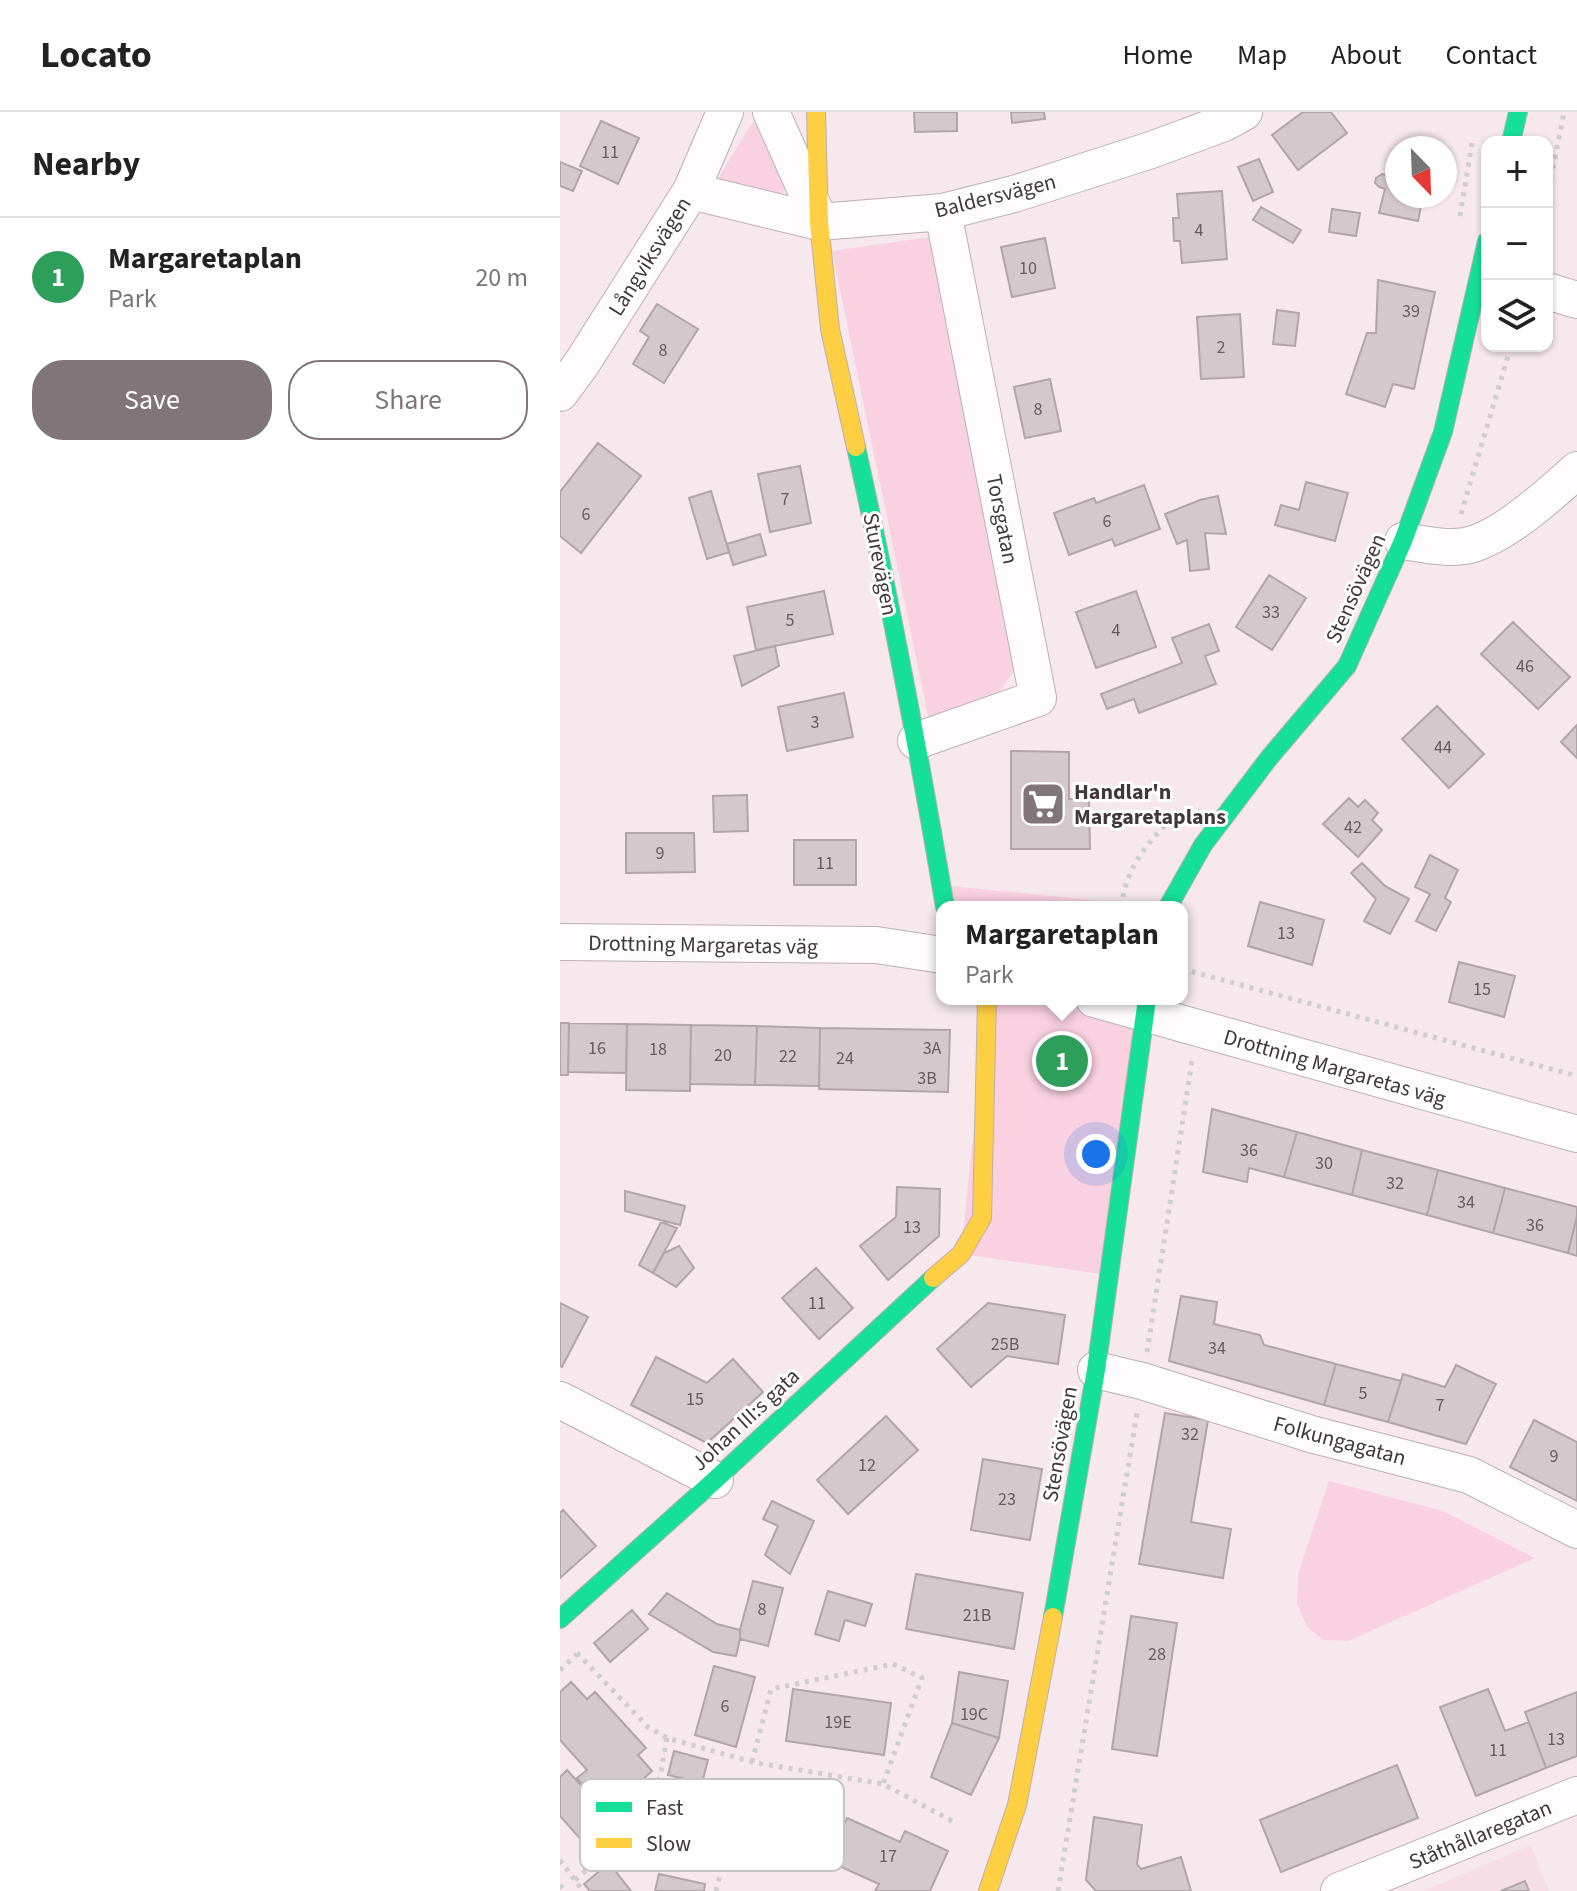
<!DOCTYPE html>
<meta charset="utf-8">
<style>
body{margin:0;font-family:"Source Sans 3",sans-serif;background:#f2f2f2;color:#222}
.controls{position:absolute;right:24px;top:24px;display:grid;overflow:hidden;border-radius:16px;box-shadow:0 2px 6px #0004}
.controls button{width:72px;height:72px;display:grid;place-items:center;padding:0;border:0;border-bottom:2px solid #e0e0e0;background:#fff;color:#222;font:40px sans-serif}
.compass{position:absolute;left:825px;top:24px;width:72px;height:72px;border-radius:50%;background:#fff;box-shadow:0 2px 6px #0004;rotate:157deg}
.you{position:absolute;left:536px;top:1042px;width:28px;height:28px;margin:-20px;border:6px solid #fff;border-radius:50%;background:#1a73e8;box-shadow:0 0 0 12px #1a73e833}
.badge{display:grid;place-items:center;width:52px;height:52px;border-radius:50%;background:#807579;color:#fff;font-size:26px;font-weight:700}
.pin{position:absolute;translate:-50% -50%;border:4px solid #fff;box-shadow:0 2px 8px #0006}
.popup{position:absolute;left:376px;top:789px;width:252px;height:104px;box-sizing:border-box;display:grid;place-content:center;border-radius:16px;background:#fff;filter:drop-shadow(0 2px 6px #0005);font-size:26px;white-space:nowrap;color:#767676}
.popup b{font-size:30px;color:#222}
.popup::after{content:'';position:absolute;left:50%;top:100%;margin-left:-16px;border:16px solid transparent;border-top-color:#fff}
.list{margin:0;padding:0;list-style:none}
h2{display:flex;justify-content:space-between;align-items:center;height:104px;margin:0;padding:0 32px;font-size:34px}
h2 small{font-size:26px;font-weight:400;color:#767676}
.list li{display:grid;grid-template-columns:52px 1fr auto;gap:24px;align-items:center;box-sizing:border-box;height:120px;padding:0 32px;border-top:2px solid #e0e0e0}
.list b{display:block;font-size:30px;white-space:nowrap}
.list p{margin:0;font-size:26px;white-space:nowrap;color:#767676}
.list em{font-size:26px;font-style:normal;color:#767676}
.actions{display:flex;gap:16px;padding:24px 32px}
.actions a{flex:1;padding:18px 0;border:2px solid #807579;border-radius:32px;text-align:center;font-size:28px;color:#807579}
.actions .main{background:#807579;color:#fff}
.icon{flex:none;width:44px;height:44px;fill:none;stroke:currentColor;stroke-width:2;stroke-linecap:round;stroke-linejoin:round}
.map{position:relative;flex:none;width:1017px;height:1779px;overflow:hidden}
header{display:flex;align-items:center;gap:48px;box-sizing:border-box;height:112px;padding:0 40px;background:#fff;border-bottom:2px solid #e0e0e0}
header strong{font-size:38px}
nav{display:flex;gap:44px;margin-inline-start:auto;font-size:28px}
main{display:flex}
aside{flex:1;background:#fff}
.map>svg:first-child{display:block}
.built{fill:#f6dde6}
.green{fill:#fad1e1}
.building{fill:#d3c8cb;stroke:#b1a5aa;stroke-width:2}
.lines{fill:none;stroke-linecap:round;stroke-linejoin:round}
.street-casing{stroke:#bcb0b5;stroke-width:38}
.fast-casing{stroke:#bcb0b5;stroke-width:20}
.slow-casing{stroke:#bcb0b5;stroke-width:20}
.path{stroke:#d1cccd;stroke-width:5;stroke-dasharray:4 6;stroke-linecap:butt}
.street{stroke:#fefcfc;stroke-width:36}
.fast{stroke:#16e098;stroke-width:18}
.slow{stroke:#ffcf43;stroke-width:18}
.labels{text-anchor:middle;stroke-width:6;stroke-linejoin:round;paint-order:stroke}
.number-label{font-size:18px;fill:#665b5f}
.street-label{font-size:22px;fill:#41373b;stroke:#fff}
.poi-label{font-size:22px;font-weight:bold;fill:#41373b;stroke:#fff;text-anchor:start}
.key{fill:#fff;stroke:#c6c3c4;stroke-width:2}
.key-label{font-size:22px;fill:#41373b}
</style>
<header>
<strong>Locato</strong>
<nav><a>Home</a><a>Map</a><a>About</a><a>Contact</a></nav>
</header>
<main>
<aside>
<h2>Nearby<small></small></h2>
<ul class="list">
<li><span class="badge" style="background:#2e9e5b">1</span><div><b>Margaretaplan</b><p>Park</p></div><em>20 m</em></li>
</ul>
<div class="actions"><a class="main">Save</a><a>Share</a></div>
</aside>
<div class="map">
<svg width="1017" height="1779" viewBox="0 0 1017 1779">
<rect width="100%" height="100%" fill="#f6e8ed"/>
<path class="built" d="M971 1733 989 1779H863Z"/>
<path class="green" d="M192 11H198L201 13 224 77 222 83 159 67V65Z
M370 125 456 556 438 582 369 608 272 139Z
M381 773 600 795H385Z
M427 887H587L548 1163 401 1142Z
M769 1369 883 1399 975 1446 788 1529 764 1528 748 1516 737 1492 739 1459Z"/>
<path class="building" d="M354 0H397V19L355 20Z
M451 0H484L485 7 452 11Z
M743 0H771L787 21 738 58 712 23Z
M41 9 79 26 58 72 20 54Z
M832 42 837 43V84H863L858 109 819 101 825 77 819 75 815 71 816 66 822 62 827 63Z
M699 47 713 80 693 89 678 55Z
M0 50 22 59 13 79 0 74Z
M662 79 667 147 622 151 620 129H614L613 106H619L617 82Z
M701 95 741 118 733 131 693 108Z
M772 97 800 101 796 124 769 120Z
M485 126 495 176 452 185 441 135Z
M818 168 875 180 854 277 833 272 825 295 786 282 807 221H816Z
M97 192 138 217 104 271 73 252 89 225 80 219Z
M717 198 739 201 735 234 713 232Z
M680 202 684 265 641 267 637 205Z
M490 267 501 319 465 326 454 275Z
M38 331 81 364 21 441 0 424V380Z
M240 354 251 411 210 420 198 362Z
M746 370 788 381 775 429 715 413 721 393 739 398Z
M584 373 600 417 555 434 552 427 509 443 494 401 534 386 536 391Z
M151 379 169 440 147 447 129 386Z
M658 384 666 422 645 421 649 457 630 459 627 428 617 432 605 402 640 388Z
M200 422 206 443 173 453 167 432Z
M709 463 746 486 712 538 676 515Z
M264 479 273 522 196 538 187 495Z
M576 479 596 535 536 556 516 500Z
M953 510 1010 565 978 597 921 542Z
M649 512 659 539 645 544 656 572 579 601 574 587 547 597 541 582 622 551 612 526Z
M215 534 219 554 182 574 174 544Z
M284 581 293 625 227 639 218 595Z
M877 594 924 642 889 676 842 627Z
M1017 613V646L1001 630Z
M451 639 509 640V687H529L530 737H451Z
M187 683 188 719 154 720 153 684Z
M789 686 798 695 805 688 818 701 812 708 822 718 798 745 763 712Z
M66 721H134L135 760 66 761Z
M234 728H296V773H234Z
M870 743 898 758 885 786 891 790 876 819 856 809 870 782 855 775Z
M802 751 825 774 849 787 830 822 804 809 816 787 791 761Z
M700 790 764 808 752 853 688 834Z
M899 850 955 864 944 905 889 890Z
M0 911H9L8 963H0Z
M9 911 67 912 66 961 8 960Z
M67 912 131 913 130 979 66 978Z
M131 913 197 914 195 973 130 972Z
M197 914 260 916 259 974 195 973Z
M260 916 390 918 388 980 259 977Z
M652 997 737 1020 724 1065 689 1056 687 1070 643 1060Z
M737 1020 802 1038 792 1083 724 1065Z
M802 1038 878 1058 867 1103 792 1083Z
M878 1058 945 1076 933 1121 867 1103Z
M337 1075 380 1077 379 1124 328 1168 300 1134 336 1105Z
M945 1076 1017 1095V1104L1008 1141 933 1121Z
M65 1079 125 1094 120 1113 65 1099Z
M1017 1104V1144L1008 1141Z
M101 1110 117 1116 93 1161 79 1153Z
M119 1134 134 1156 116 1175 93 1161 104 1141Z
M256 1156 293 1196 259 1227 222 1186Z
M621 1184 657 1190 654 1212 700 1223 704 1233 776 1252 764 1293 609 1249Z
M0 1191 28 1205 2 1255 0 1254Z
M428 1191 505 1203 498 1252 447 1244 411 1275 377 1237Z
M96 1245 147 1271 173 1247 203 1280 147 1331 71 1293Z
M776 1252 841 1269 828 1310 764 1293Z
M896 1253 936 1272 906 1332 828 1310 843 1262 885 1275Z
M605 1301 648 1308 631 1410 671 1417 663 1466 579 1452Z
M326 1304 358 1338 288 1402 257 1368Z
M974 1308 1017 1330V1389L950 1355Z
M423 1347 482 1357 470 1428 411 1418Z
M212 1389 254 1409 230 1462 205 1443 218 1414 203 1407Z
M3 1398 36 1434 0 1466V1401Z
M356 1462 463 1481 454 1537 346 1517Z
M193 1469 223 1476 208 1534 180 1527V1518Z
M268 1479 312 1492 305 1514 285 1508 279 1529 255 1522Z
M107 1481 157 1512 180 1518V1527L176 1544 153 1540 89 1502Z
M72 1498 88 1517 50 1550 34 1531Z
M571 1504 617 1511 597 1644 552 1637Z
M154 1554 195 1565 176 1635 135 1623Z
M399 1560 448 1569 439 1626 392 1611Z
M11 1570 27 1587 35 1580 86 1636 78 1643 92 1659 57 1691 53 1687 44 1696 17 1666 27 1658 0 1628V1580Z
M233 1577 331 1591 324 1643 226 1629Z
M928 1577 945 1619 969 1610 986 1656 916 1684 880 1595Z
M1017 1580V1644L986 1656 965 1600Z
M392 1611 439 1626 411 1683 371 1665Z
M114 1639 148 1648 142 1671 108 1663Z
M837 1653 858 1706 721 1760 700 1708Z
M7 1658 52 1707 25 1732 0 1704V1665Z
M137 1681 170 1691 156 1737 107 1722 116 1693 132 1698Z
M534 1705 582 1713 577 1752 581 1757 621 1745 631 1779H536L526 1768Z
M287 1706 340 1730 345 1719 388 1739 370 1779H315L319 1772 268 1749Z
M49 1751 71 1779H30L24 1772Z
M99 1762 145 1772 144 1779H95Z
M965 1769 969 1779H941Z"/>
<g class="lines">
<g class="street-casing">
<path id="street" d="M211 0 256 101
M131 79 259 110 383 100 454 82 591 38 664 11 684 0
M987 179 1017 188
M0 281 22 251 131 79 165 0
M843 429C863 432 885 437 905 434 940 428 991 382 1017 358
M356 629 478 586 383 100
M0 830 316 833 382 843
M534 887 1017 1022
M536 1258 582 1269 751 1322 909 1363 1017 1418
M0 1288 155 1368
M779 1779 1017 1683"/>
</g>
<g class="fast-casing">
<path id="fast" d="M951 30 958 0
M296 335C330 488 359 641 385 795
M608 795 643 733 709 646 787 554 843 429 883 320 927 129
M493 1505 536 1258 587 887
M0 1507 155 1368 373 1166"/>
</g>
<g class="slow-casing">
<path id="slow" d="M256 0 259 110 270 217 296 335
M373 1166 401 1142 422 1106 427 887
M428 1779 457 1693 493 1505"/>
</g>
<path class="path" d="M987 86 1004 0
M900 104 912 31
M901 402 951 234
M561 795C568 749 590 729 621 696
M622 857 1017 964
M587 1240 632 949
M17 1541 88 1615 107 1626 192 1650 323 1672 392 1709
M0 1558 17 1542
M107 1626 100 1665 92 1681 75 1701V1716L88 1732 106 1742 161 1759
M192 1650 211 1577 333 1552 362 1566 323 1672
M0 1748 23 1779
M15 1768 75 1716
M0 1773 4 1779
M156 1779 180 1681
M498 1779 577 1301"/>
<use href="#street" class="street"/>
<use href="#fast" class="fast"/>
<use href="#slow" class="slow"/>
</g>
<defs>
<g id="supermarket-square" transform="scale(2.3)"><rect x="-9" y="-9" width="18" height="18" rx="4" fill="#807579" stroke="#fff"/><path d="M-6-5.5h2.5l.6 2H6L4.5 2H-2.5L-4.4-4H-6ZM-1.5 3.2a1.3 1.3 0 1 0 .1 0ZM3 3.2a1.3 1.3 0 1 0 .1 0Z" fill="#fff"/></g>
</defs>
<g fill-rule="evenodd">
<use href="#supermarket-square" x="483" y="692"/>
</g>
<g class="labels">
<g class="number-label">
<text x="50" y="46">11</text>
<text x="639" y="124">4</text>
<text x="468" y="162">10</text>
<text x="851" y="205">39</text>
<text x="661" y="241">2</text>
<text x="103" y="244">8</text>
<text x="478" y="303">8</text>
<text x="225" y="393">7</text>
<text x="26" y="408">6</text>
<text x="547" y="415">6</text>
<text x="711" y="506">33</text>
<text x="230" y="514">5</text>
<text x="556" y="524">4</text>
<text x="965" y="560">46</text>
<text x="255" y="616">3</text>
<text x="883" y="641">44</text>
<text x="793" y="721">42</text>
<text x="100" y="747">9</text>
<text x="265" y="757">11</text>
<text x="726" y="827">13</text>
<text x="922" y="883">15</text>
<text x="37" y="942">16</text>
<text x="372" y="942">3A</text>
<text x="98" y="943">18</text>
<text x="163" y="949">20</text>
<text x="228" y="950">22</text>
<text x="285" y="952">24</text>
<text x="367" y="972">3B</text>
<text x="689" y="1044">36</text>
<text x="764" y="1057">30</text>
<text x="835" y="1077">32</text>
<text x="906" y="1096">34</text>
<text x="975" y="1119">36</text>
<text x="352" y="1121">13</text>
<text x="257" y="1197">11</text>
<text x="445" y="1238">25B</text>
<text x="657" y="1242">34</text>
<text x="803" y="1287">5</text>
<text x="135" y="1293">15</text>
<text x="880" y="1299">7</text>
<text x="630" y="1328">32</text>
<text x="994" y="1350">9</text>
<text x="307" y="1359">12</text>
<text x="447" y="1393">23</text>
<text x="202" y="1503">8</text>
<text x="417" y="1509">21B</text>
<text x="597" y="1548">28</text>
<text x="165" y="1600">6</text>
<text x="414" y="1608">19C</text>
<text x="278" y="1616">19E</text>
<text x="996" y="1633">13</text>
<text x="938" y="1644">11</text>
<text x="328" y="1750">17</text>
</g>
<g class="street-label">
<text transform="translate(435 83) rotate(-14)" y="8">Baldersvägen</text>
<text transform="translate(89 144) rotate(-58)" y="8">Långviksvägen</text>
<text transform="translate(443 407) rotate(79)" y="8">Torsgatan</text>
<text transform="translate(321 452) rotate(79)" y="8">Sturevägen</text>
<text transform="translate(795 476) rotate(-66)" y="8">Stensövägen</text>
<text transform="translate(143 832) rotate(1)" y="8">Drottning Margaretas väg</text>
<text transform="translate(775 955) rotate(16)" y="8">Drottning Margaretas väg</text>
<text transform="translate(185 1307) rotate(-43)" y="8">Johan III:s gata</text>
<text transform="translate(780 1328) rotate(15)" y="8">Folkungagatan</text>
<text transform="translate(499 1332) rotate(-80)" y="8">Stensövägen</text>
<text transform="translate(920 1722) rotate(-22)" y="8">Ståthållaregatan</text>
</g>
<g class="poi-label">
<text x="514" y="687">Handlar'n<tspan x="514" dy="25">Margaretaplans</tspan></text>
</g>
</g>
<rect x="20" y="1667" width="264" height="92" rx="12" class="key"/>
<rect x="36" y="1690" width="36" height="10" fill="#16e098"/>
<rect x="36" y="1726" width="36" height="10" fill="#ffcf43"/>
<g class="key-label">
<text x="86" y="1703">Fast</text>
<text x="86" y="1739">Slow</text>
</g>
</svg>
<div class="controls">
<button>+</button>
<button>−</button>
<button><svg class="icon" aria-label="layers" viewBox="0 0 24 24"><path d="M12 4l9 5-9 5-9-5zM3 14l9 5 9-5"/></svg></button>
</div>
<svg class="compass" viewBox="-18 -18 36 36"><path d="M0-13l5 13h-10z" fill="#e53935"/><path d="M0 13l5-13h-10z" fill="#767676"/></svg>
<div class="you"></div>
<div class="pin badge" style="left:502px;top:949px;background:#2e9e5b">1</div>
<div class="popup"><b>Margaretaplan</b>Park</div>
</div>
</main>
